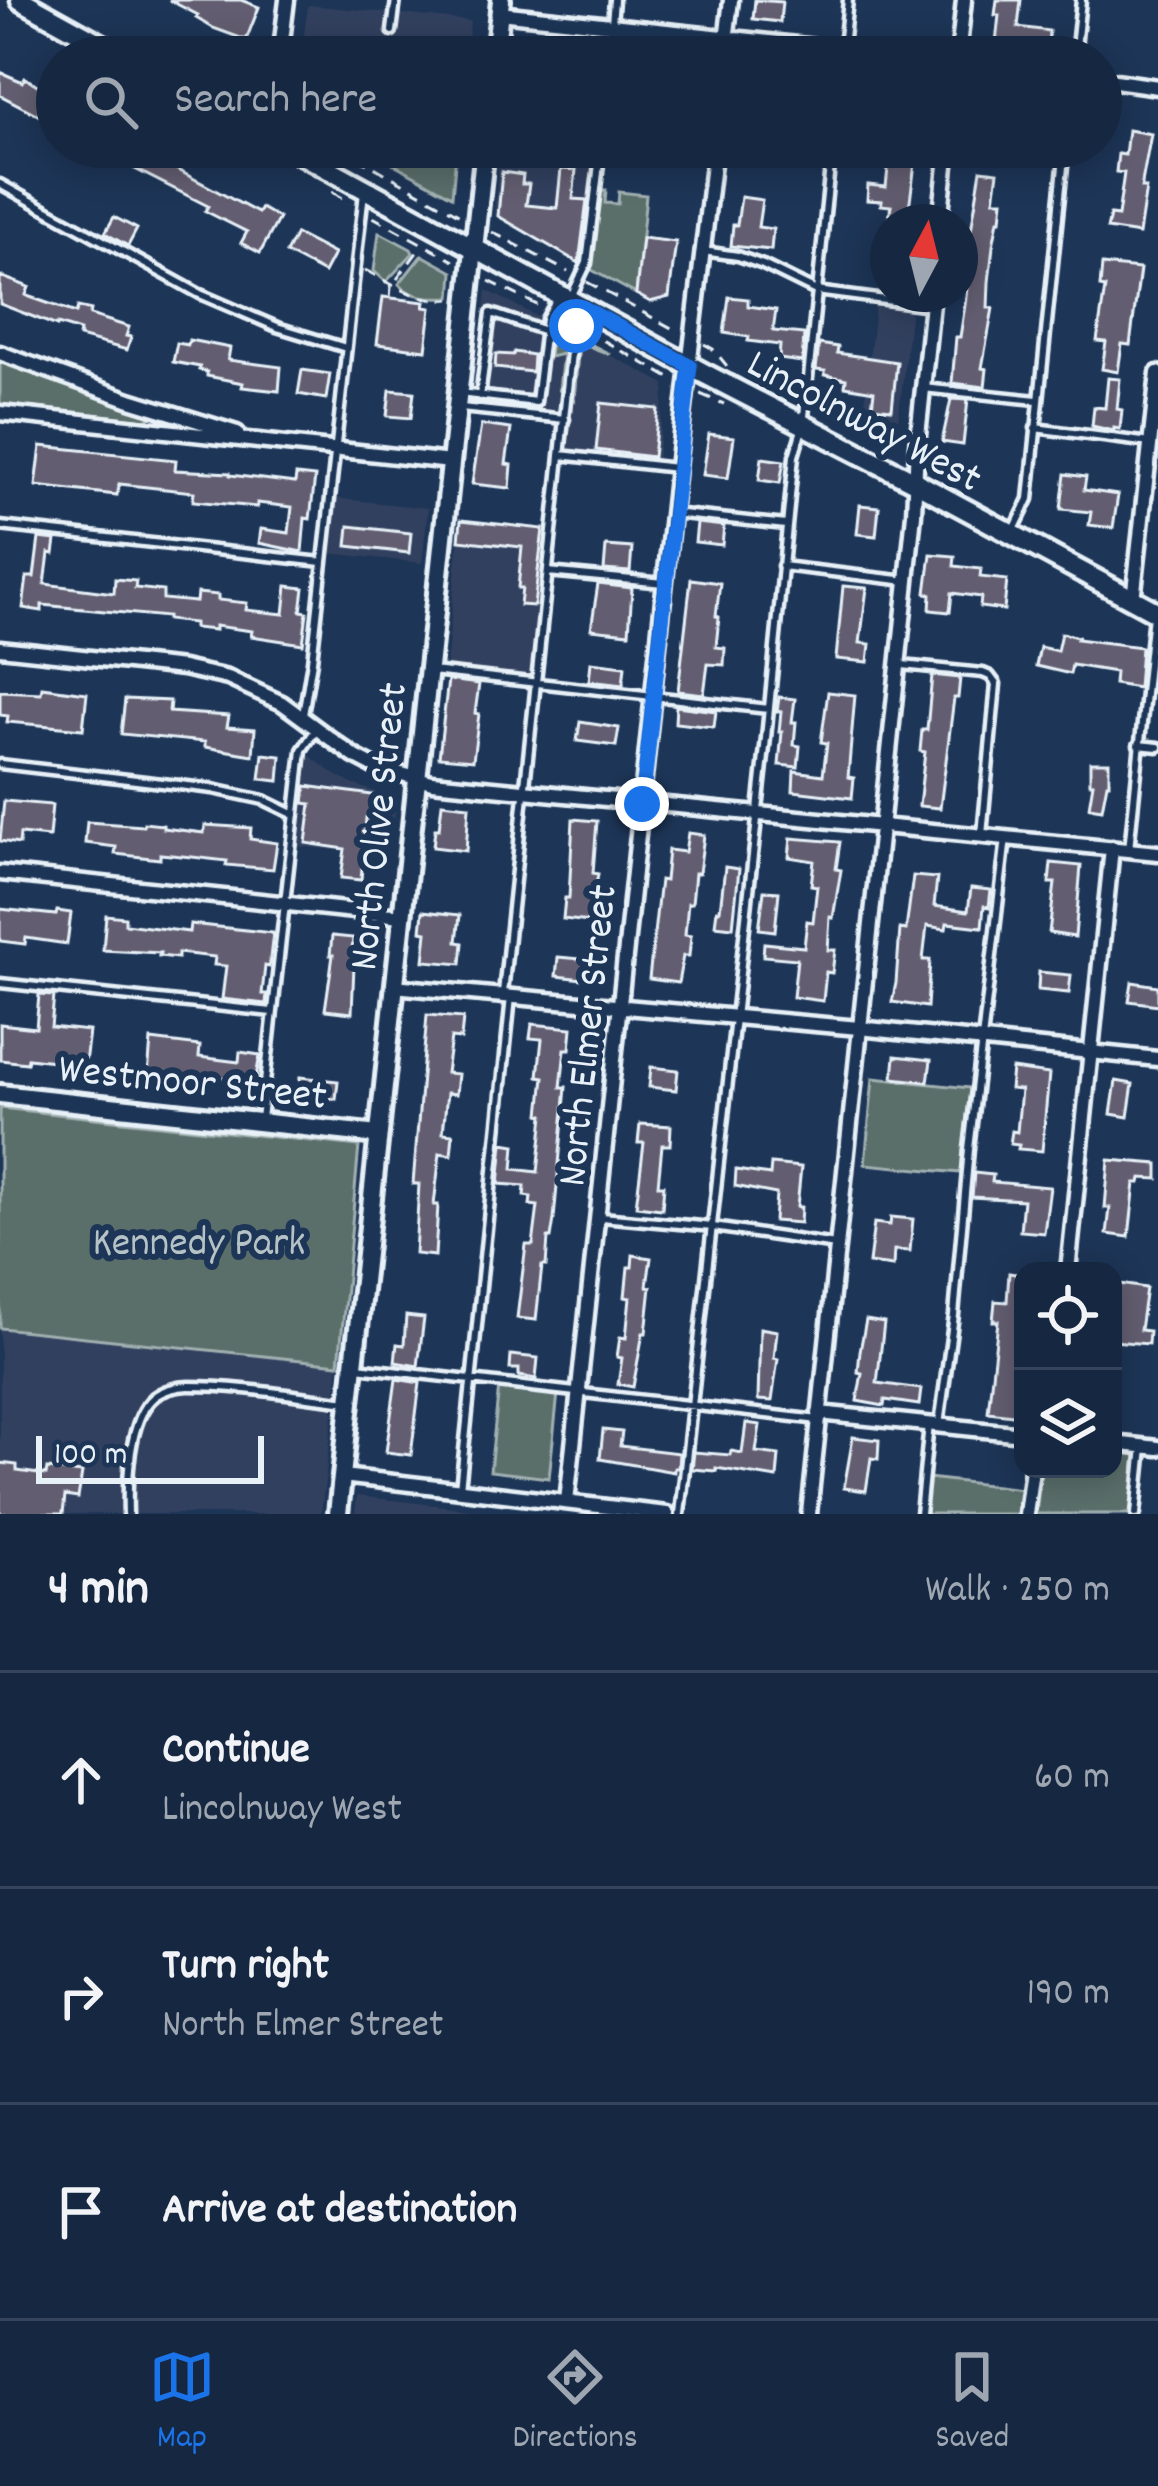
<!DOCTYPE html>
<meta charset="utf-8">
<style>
body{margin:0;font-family:Dekko,sans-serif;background:#1f3048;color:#f1f3f6}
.controls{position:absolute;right:36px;bottom:36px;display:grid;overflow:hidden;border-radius:24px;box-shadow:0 6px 30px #0003}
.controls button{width:108px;height:108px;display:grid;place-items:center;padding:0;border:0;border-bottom:3px solid #35445a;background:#162841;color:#f1f3f6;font:60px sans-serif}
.compass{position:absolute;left:870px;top:204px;width:108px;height:108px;border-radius:50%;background:#162841;box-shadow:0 6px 30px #0003;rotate:7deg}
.scale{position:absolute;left:36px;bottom:30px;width:228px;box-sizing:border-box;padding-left:12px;border:6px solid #e8f1f8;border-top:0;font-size:33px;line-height:42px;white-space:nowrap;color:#e8f1f8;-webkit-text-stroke:9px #1d3557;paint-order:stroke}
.stop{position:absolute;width:36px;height:36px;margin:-27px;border:9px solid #1a73e8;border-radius:50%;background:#fff}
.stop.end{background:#1a73e8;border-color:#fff;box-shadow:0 3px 12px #0008}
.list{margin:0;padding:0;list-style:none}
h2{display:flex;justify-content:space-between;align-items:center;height:156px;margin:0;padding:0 48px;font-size:51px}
h2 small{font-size:39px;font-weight:400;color:#9ea6b1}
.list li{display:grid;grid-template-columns:78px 1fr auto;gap:36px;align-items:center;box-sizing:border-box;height:216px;padding:0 48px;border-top:3px solid #35445a}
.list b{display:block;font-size:45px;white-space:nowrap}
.list p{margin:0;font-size:39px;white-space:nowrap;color:#9ea6b1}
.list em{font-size:39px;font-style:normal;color:#9ea6b1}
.icon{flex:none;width:66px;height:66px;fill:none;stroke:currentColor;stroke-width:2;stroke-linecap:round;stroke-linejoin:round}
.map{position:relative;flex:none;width:1158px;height:1514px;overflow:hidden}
.search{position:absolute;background:#162841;box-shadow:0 6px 30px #0003;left:36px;right:36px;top:36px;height:132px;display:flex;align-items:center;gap:30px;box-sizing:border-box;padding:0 42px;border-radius:66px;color:#9ea6b1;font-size:45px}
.sheet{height:804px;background:#162841}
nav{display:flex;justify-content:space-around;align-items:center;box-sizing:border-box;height:168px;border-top:3px solid #35445a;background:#162841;font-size:33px;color:#9ea6b1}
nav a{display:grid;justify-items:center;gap:6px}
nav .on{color:#1a73e8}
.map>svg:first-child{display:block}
.built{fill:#32415e}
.green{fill:#5a6e6a;stroke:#a1b0b1;stroke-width:3}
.building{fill:#625d70;stroke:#e8f1f8;stroke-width:3}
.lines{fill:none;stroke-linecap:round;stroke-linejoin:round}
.lane-casing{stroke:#e8f1f8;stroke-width:15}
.street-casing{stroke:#e8f1f8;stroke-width:21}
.secondary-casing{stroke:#e8f1f8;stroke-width:26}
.primary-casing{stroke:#e8f1f8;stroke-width:27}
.path{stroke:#e8f1f8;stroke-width:3;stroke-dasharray:12 9;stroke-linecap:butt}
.lane{stroke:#1d3557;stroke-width:6}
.street{stroke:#1d3557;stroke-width:12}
.secondary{stroke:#1d3557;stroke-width:16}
.primary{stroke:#1d3557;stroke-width:18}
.route{stroke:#1a73e8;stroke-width:15}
.labels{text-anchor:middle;stroke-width:12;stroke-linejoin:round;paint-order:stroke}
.street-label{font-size:42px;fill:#e8f1f8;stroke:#1d3557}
.park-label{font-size:42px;fill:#b6c3c6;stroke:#1d3557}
</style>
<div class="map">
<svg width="1158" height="1514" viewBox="0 0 1158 1514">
<rect width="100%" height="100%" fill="#1d3557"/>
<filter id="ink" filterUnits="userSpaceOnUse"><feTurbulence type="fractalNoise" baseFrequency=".00833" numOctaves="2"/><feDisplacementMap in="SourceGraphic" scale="24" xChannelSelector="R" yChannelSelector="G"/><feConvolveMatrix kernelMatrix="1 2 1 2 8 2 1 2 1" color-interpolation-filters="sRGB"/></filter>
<g filter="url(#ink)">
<path class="built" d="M308 5 470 21 466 57H301Z
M500 147H595L583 265 494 214Z
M487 290 569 334 560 416 473 406Z
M875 304 911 308 897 432 864 414Z
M576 337 665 384 657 462 564 453Z
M333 498 428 508 422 563 329 553Z
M461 519 549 528 535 678 446 668Z
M305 752 334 774 352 784 397 799 393 828 341 822 337 850 296 846Z
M0 1328 339 1364 321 1514H0Z
M357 1496 487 1511V1514H355Z"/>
<path class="green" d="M363 147 456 154 452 196Z
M598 190H606L605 203 618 204 619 192 646 195 636 294 590 269Z
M379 232 411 249 413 253 386 282 374 271Z
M422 255 453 272 451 297C433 298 411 298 399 284Z
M553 326 569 334 568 343 575 344 576 337 610 354 579 343 574 400 559 390 563 354 549 357Z
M0 358 74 387 146 409 151 417 145 420 0 404Z
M873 1078 970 1088 961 1173 865 1164Z
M0 1108 359 1146 339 1364 0 1328Z
M499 1386 558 1393 549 1478 490 1471Z
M1113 1450 1136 1453 1131 1514H1036L1041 1469H1113Z
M928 1478 1023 1489 1018 1514H924Z"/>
<path class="building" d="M169 0H241L259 7 246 40 213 28 196 18 198 15Z
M755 0 782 2 780 22 753 19Z
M997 0H1021L1018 27 1049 31 1048 45 1028 43V47L996 43 999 15H995Z
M335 41 411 49 410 57H333Z
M0 72 23 82 25 78 50 92 46 100 57 105V125L0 95Z
M1128 130 1151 134 1141 188H1146L1139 234 1107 229 1110 215 1118 216 1124 173 1116 172 1118 154 1125 155Z
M80 147H134L162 158 161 161 258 213 261 208 279 218 260 253 241 243 247 232 205 211 208 206 121 162 107 158 105 165 92 159 94 153Z
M728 147H810L807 169 789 167 790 161 727 156Z
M898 147H917L913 179 907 222H888L891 206 881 205 882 201 867 200 868 185 886 187 889 159 897 160Z
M561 169 576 170 573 199 587 200 579 263 498 216 502 172 523 175 522 184H529L526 205 557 208Z
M981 170 998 172 994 200H1003L1001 220H998L993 246 989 282 988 308H993L982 368 987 369 985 387 952 383 956 337H960L965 305 972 243H969Z
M741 197 762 200 758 227 773 229 771 250 731 246 733 225H737Z
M114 217 137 229 128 246 105 233Z
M296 234 334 254 324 273 286 253Z
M642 238 676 242 669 297 650 302 636 294Z
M1102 265 1140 269 1130 345 1122 344 1118 372 1102 369 1106 342 1097 341 1105 288 1100 287Z
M0 276 29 287 26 295 30 297 76 313 78 307 91 310 90 315 129 327 126 336 131 337 127 350 79 337 80 331 58 324 57 326 0 304Z
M383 297 425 302 424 307 431 308 426 350 377 344Z
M729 297 748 299V306L776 310 773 331 804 334 802 362 779 359 780 345 748 341 749 337 724 333Z
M189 340 230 348 228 360 281 367 279 391 242 387 243 383 207 376V372L199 370 200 367 173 362 177 343 188 345Z
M819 344 838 347 837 353 897 362 892 409 872 407 874 391 845 386 846 379 825 375V371L816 370Z
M514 352 533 355 532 372 495 368 496 354 513 355Z
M302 370 330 374 326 399 298 394Z
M1108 378 1120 379 1117 409 1122 410 1120 429 1114 428V431L1092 426 1094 407 1105 408Z
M390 390 414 392 411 418 387 416Z
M951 399 968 400 963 445 942 442Z
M601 403 658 409 653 457 596 450Z
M481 425 511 429 506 464 512 465 510 488 472 484Z
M709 434 734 437 728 478 703 475Z
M41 446 176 460 175 470 230 473V475L295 483 296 475 315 477 310 519 305 518 302 552 259 543 261 529 289 533 292 507 257 503V507L193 501 194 492 119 484 117 495 36 486Z
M762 458 784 461 780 483 759 480Z
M1065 474 1086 477 1084 490 1118 495 1113 528 1089 525 1091 512 1061 509Z
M860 505 879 507 876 536 857 534Z
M461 520 543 529 534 606 520 605 522 588H518L522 547 459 540Z
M697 523 724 526 722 545 695 542Z
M349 526 411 533 409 553 347 546Z
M39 538 56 540 54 554 49 553 45 584 114 593 115 579 136 581 135 588 163 591V599L196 602 197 593 218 595V600L247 603 246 610 284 614 287 586 304 588 301 611 307 612 303 644 251 636 252 631 215 626V630L194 628V623L167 620V617L42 605V611L23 608 27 577H34Z
M606 546 632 548 630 572 604 570Z
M931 554 955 556 954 566 981 569 980 577 1007 580 1004 610 980 607 981 597 952 593 950 612 930 610 931 594 926 593Z
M691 579 720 583 716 616 719 617 716 647 725 648 724 665 708 664 704 694 678 691Z
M598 584 632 588 629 633 591 629Z
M843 586 867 588 860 643 870 644 868 662 836 659Z
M1061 633 1078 637 1077 639 1141 647 1138 688 1114 684 1115 672 1072 665 1070 674 1036 666 1040 647 1057 651Z
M591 662 625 666 623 685 589 681Z
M932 675 960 678 958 698H954L940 808 919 806 925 752 920 751 922 730H927Z
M448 680 479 684 475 713 479 714 473 760 439 757Z
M42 687 87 693 83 729 7 722 8 716 0 715V691L41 693Z
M828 692 855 695 848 777 854 778 852 798 793 791 794 771 823 775 827 743 821 742Z
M779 697 795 699 792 722H796L794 745 800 746 798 767 779 765 782 732H779L781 712 777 711Z
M125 699 170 701 169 712 229 716 227 727 255 729 253 755 205 747V742L121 734Z
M676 706 716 711 714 727 675 723Z
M580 722 619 728 616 746 577 741Z
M263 754 281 756 279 781 260 779Z
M1090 762H1109V783H1107L1102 809 1089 807 1093 783H1090Z
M306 786 387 797 384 820 366 818 361 880 341 878 345 849 306 843 311 804 304 803Z
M4 801 52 805 49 837 20 834 19 844 0 841Z
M442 803 469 806 466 851 433 847 435 829H439Z
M573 819 597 821 593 873 598 874 590 922 563 919 565 898H569Z
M87 822 143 826 144 823 163 825V828L204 833 205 825 251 828 250 839 277 843 273 869 226 865 227 861 192 857 160 854V859L115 854 116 847 85 843Z
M688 833 704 835 699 873H695L692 903H688L685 935 691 936 689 956H683L678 983 649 979 660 880 665 881 668 850 685 852Z
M791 838 840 842 836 869 841 870 833 918 830 917 828 950H835L832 973 826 972 823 1001 793 997 797 959 763 956 764 943 804 947 807 921 813 922 817 886 811 885 814 861 789 857Z
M1051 863 1081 866 1075 937 1049 933 1055 883H1049Z
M725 867 739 869 733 927 715 925 717 910H720Z
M913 876 937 878 934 906 968 911 971 888 991 890 989 907 984 906 982 927 947 923 946 929 927 926 923 960H930L927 1007 892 1002 896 983 900 929 906 930Z
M764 891 779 892 775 931 759 929Z
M0 909 56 915 57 911 71 913 67 944 26 938 25 944 0 941Z
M423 911 460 915 457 942 463 943 461 964 424 961 427 932 421 931Z
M106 915 125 917V924L189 932 190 924 273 933 269 967 265 966 262 994H267L266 1004 222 999 226 966 214 965 215 957 178 953V958L159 956 160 953 103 950Z
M332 936 353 938 351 965H354L352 1013 325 1010 333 955H330Z
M558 957 594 960 592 980 556 976Z
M1039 972 1071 975 1069 993 1038 990Z
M1132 982 1158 986V1005L1129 1001Z
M39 995 54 996 51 1027 89 1031 85 1063 77 1062 76 1068 61 1066 62 1062 28 1058 27 1063 0 1060V1024L36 1028Z
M427 1015 463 1018 461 1039 451 1038 446 1073 458 1074 456 1094 447 1093 443 1133 453 1134 451 1155 440 1153 434 1205H438L435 1256 415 1254 419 1184H413Z
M532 1024 572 1028 570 1049H565L561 1087H566L554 1219 551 1238H548L546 1266H542L536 1320 517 1318 526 1245H533L538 1206 530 1205 531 1197 524 1196 525 1186 499 1184 503 1143 515 1145 513 1169 538 1172 544 1115 540 1114 544 1077 538 1076 542 1039 530 1038Z
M151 1040 200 1046 199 1057 239 1062 240 1052 260 1055 254 1088 235 1085 236 1079 197 1074 196 1082 148 1075Z
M895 1056 931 1060 928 1082 893 1078Z
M651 1067 678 1070 676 1090 649 1087Z
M1012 1069 1049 1074 1042 1151 1018 1149 1019 1145 1010 1144 1012 1131 1017 1132 1021 1090 1010 1089Z
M300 1077 338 1081 336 1099 315 1097V1091L299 1089Z
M1116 1081 1133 1084 1128 1117 1111 1114Z
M640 1124 671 1126 670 1145H662L658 1185H664L662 1209 636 1206 644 1143H638Z
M1109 1160 1158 1164V1179L1141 1178 1140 1183H1135L1129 1237 1107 1234 1110 1208H1105Z
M771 1164 801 1167 797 1207H801L800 1223 774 1221 776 1194 735 1186 736 1170 770 1175Z
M974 1173 993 1175 992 1182 1050 1187 1044 1233 1020 1231 1023 1200 972 1197Z
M891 1217 913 1219 910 1251 894 1250 893 1266 869 1263 874 1223 890 1225Z
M633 1255 651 1258 647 1286 651 1287 646 1333H643L633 1387 618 1384 622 1358 617 1357 620 1337 626 1338 630 1298 625 1297 628 1267H632Z
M1009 1273 1023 1275 1021 1416 988 1412 998 1321H993L995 1301 1007 1302Z
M1113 1283 1146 1288 1140 1330 1149 1331 1148 1344 1113 1341Z
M406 1316 424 1318 418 1366 395 1362 397 1344 404 1345Z
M866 1320 884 1323 877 1383 921 1389 919 1405 885 1400 884 1406 857 1401 862 1373 858 1372 860 1351Z
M760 1328 777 1331 774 1358 778 1359 772 1401 758 1400Z
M511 1355 538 1358 536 1379 519 1376V1369H510Z
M396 1379 420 1383 411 1455 386 1452Z
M746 1423 760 1425 756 1452 779 1455 777 1478 716 1468V1471L692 1469 694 1452 730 1455 731 1451 742 1453Z
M603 1430 622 1432 620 1446 679 1453 678 1468H674V1472L600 1459Z
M853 1437 879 1440 878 1459 871 1458 866 1491 844 1488Z
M0 1463 17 1465V1471L46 1475 47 1469 82 1473 78 1498 65 1496 63 1514H0Z"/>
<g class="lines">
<g class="lane-casing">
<path id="lane" d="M392 31 396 0
M609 57 614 0
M842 57 848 0
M1075 57 1081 0
M0 184 200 294 277 327 346 348
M703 251 738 256 763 265 816 291 931 306
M571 297 587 263 601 147
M923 388 1037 400
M459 393 536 402 546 319 558 298
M480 396 491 313 545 331
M461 408 565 419
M1035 428 1150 443
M560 455 676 468
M672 513 786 525
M0 526 322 562
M1013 532 1029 499 1065 147
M782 566 907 581
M548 572 664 583
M902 665 983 673 990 676 996 684 982 835
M432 671 768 709
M303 715 312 661 364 192
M1138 745 1158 747
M0 764 213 789 264 800 295 815
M1129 850 1153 615
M0 983 272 1012
M503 993 572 343 573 333 584 310
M261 1119 302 750 315 731
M601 1217 713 1227 836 1245
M357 1367 819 1420
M939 1425 954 1315 969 1149 1006 838
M460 1489 511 997
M128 1514C127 1483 128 1419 154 1397 163 1390 177 1386 189 1386 241 1386 296 1396 348 1402
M680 1514 766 738 794 456 803 426 832 147
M920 1514 929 1424
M1136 1514 1143 1447"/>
</g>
<g class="street-casing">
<path id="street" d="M499 13 908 57
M280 57 287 0
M724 57 731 0
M958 57 964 0
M1101 79 1158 87
M940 222 948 147
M0 353 130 400 237 433
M0 413 451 462
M1133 600 1158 373
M0 648 183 668 228 678 282 703 354 756 375 767 432 782 1158 853
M0 873 401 916
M393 986 859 1028 1158 1059
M1068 1271 1112 848
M819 1413 1023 1434
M1113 1443 1158 1448
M342 1476 667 1514
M567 1502 677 468 715 147
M809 1514 914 514 917 445 933 294
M1026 1514 1032 1469"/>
</g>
<g class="secondary-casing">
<path id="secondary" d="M495 57 501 0
M0 1094 378 1135
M338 1514 485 147"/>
</g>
<g class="primary-casing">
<path id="primary" d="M21 0 124 57
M288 147 707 375 915 482 1158 613"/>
</g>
<path class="path" d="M338 147 462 216
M332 192 350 202
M373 217 454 261
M492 232 568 272
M365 270C394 285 416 302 450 299
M489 281 539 306
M587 282 679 332
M390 298 391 287 418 251
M585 330 675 381
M704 344 713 349 727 366
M700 394 724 404"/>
<use href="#lane" class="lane"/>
<use href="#street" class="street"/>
<use href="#secondary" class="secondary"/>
<use href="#primary" class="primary"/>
</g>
</g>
<g class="lines" filter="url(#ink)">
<path class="route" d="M576 326 584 308 690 366 642 804"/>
</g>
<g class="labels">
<g class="street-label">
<text transform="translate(866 418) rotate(28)" y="15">Lincolnway West</text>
<text transform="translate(375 826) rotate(-84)" y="15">North Olive Street</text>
<text transform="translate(584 1035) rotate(-84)" y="15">North Elmer Street</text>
<text transform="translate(193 1079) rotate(6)" y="15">Westmoor Street</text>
</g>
<g class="park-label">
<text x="199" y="1254">Kennedy Park</text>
</g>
</g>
</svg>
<div class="controls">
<button><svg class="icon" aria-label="locate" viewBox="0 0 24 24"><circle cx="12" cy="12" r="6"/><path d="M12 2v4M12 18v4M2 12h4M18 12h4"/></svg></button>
<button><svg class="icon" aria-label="layers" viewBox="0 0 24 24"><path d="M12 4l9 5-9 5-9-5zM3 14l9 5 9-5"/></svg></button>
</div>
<svg class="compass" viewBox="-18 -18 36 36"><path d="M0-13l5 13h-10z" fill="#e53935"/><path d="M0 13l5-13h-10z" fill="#9ea6b1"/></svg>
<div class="scale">100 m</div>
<div class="stop" style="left:576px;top:326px"></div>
<div class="stop end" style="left:642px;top:804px"></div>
<div class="search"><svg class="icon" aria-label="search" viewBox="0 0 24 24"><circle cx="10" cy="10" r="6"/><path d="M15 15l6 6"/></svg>Search here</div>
</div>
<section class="sheet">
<h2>4 min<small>Walk · 250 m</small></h2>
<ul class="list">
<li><svg class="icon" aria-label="ahead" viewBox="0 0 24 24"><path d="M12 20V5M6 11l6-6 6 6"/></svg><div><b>Continue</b><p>Lincolnway West</p></div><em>60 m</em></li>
<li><svg class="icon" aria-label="right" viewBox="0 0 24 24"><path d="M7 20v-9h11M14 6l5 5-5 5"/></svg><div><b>Turn right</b><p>North Elmer Street</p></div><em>190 m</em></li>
<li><svg class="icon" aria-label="arrive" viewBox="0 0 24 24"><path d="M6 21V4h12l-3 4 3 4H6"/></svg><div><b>Arrive at destination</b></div></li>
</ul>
</section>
<nav>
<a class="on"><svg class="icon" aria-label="map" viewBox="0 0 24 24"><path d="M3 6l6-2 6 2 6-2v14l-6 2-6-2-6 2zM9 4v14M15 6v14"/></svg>Map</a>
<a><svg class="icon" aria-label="directions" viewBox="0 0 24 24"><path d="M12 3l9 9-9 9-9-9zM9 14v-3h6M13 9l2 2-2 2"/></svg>Directions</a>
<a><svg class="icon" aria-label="saved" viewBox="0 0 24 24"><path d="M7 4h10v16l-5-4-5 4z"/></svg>Saved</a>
</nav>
